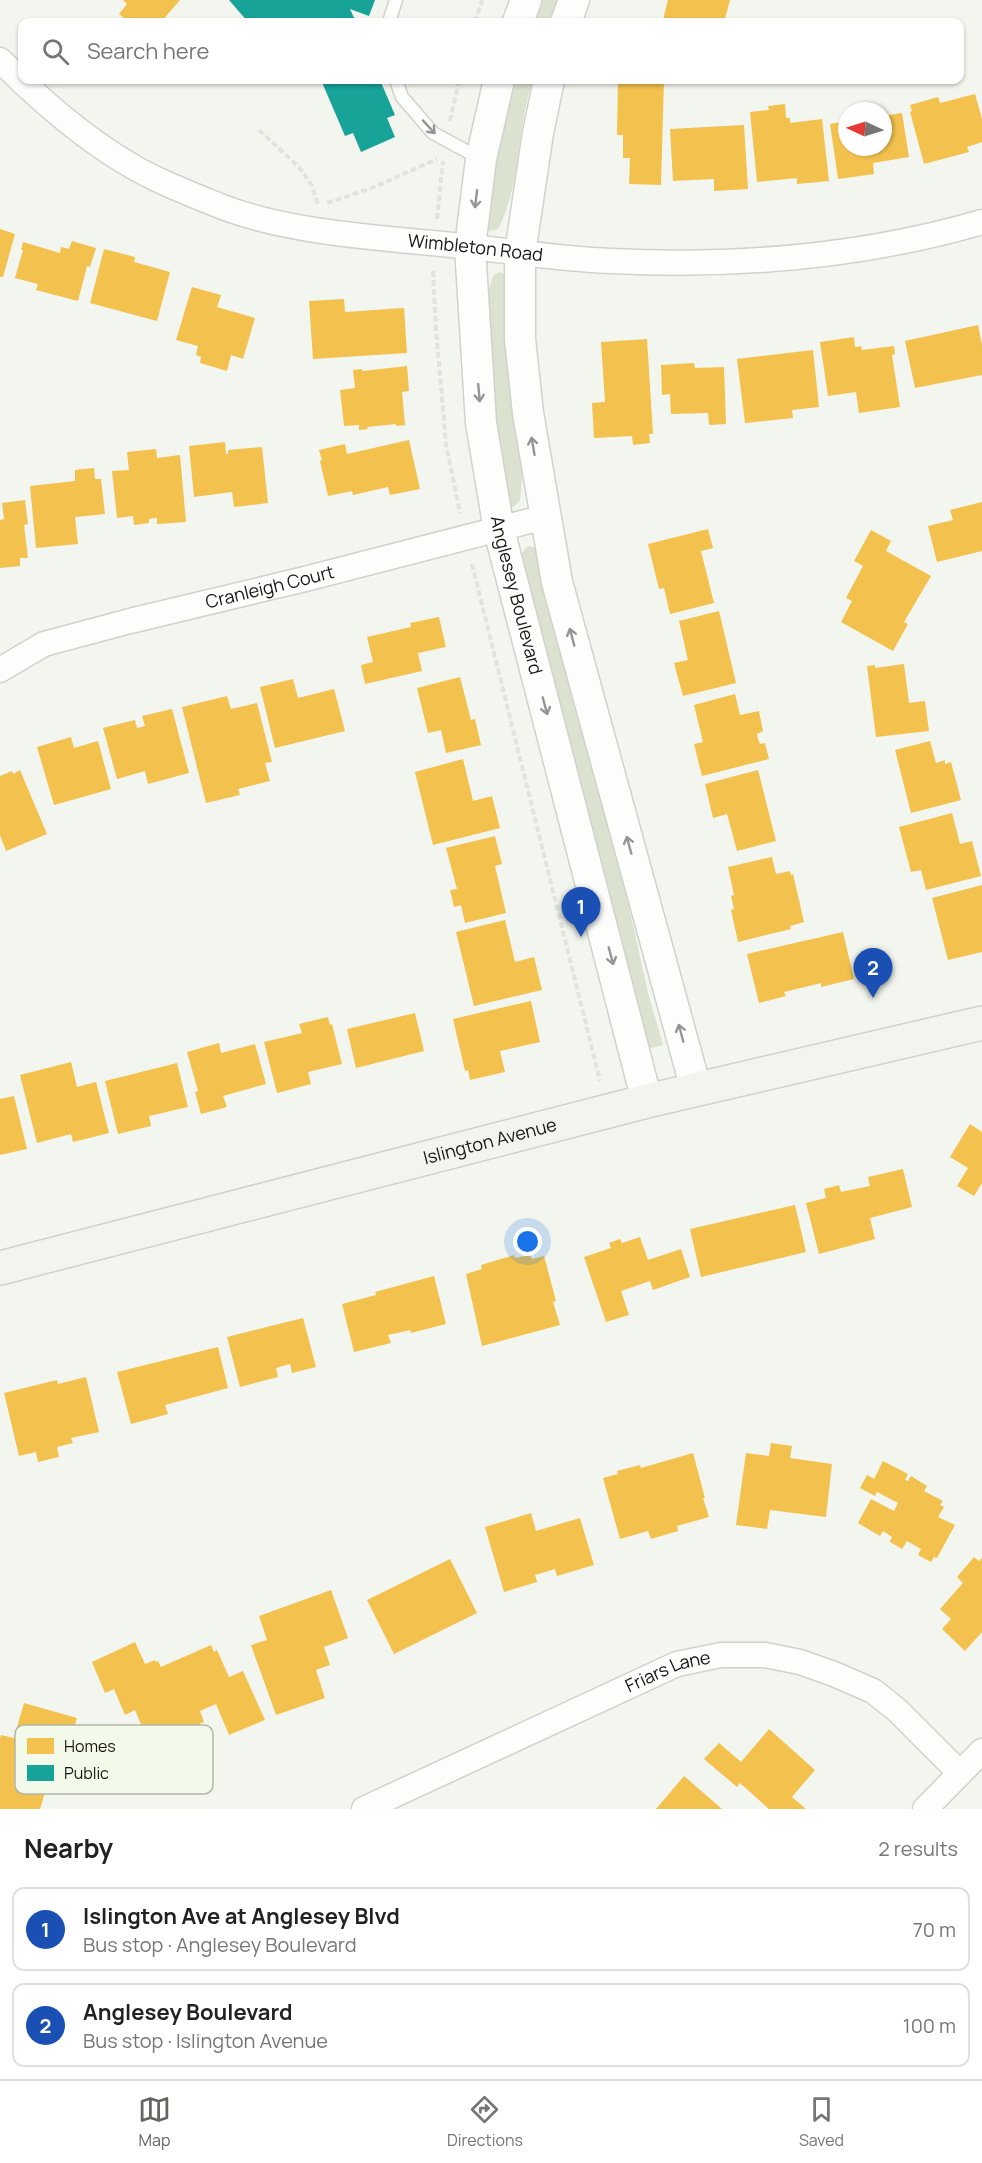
<!DOCTYPE html>
<meta charset="utf-8">
<style>
body{margin:0;font-family:Manrope,sans-serif;background:#f6f6f6;color:#222}
.compass{position:absolute;left:838px;top:102px;width:54px;height:54px;border-radius:50%;background:#fff;box-shadow:0 2px 4px #0004;rotate:274deg}
.you{position:absolute;left:528px;top:1242px;width:21px;height:21px;margin:-15px;border:4px solid #fff;border-radius:50%;background:#1a73e8;box-shadow:0 0 0 9px #1a73e833}
.badge{display:grid;place-items:center;width:39px;height:39px;border-radius:50%;background:#63655e;color:#fff;font-size:20px;font-weight:700}
.pin{position:absolute;translate:-50% -50px;filter:drop-shadow(0 2px 3px #0008)}
.pin::after{content:'';position:absolute;top:32px;width:21px;height:18px;background:inherit;clip-path:polygon(0 0,100% 0,50% 100%)}
.list{margin:0;padding:0;list-style:none}
h2{display:flex;justify-content:space-between;align-items:center;height:78px;margin:0;padding:0 24px;font-size:26px}
h2 small{font-size:20px;font-weight:400;color:#767676}
.list li{display:grid;grid-template-columns:39px 1fr auto;gap:18px;align-items:center;box-sizing:border-box;height:84px;margin:0 12px 12px;padding:0 12px;border:2px solid #e0e0e0;border-radius:12px}
.list b{display:block;font-size:22px;white-space:nowrap}
.list p{margin:0;font-size:20px;white-space:nowrap;color:#767676}
.list em{font-size:20px;font-style:normal;color:#767676}
.icon{flex:none;width:33px;height:33px;fill:none;stroke:currentColor;stroke-width:2;stroke-linecap:round;stroke-linejoin:round}
.map{position:relative;flex:none;width:982px;height:1809px;overflow:hidden}
.search{position:absolute;background:#fff;box-shadow:0 2px 4px #0004;left:18px;right:18px;top:18px;height:66px;display:flex;align-items:center;gap:15px;box-sizing:border-box;padding:0 21px;border-radius:12px;color:#767676;font-size:22px}
.sheet{height:270px;background:#fff}
nav{display:flex;justify-content:space-around;align-items:center;box-sizing:border-box;height:84px;border-top:2px solid #e0e0e0;background:#fff;font-size:16px;color:#767676}
nav a{display:grid;justify-items:center;gap:3px}
nav .on{color:#63655e}
.map>svg:first-child{display:block}
.green{fill:#dbe2cf}
.homes{fill:#f2c14e}
.public{fill:#17a398}
.lines{fill:none;stroke-linecap:round;stroke-linejoin:round}
.service-casing{stroke:#d0d2cc;stroke-width:15}
.minor-casing{stroke:#d0d2cc;stroke-width:27}
.tertiary-casing{stroke:#d0d2cc;stroke-width:33}
.secondary-casing{stroke:#d0d2cc;stroke-width:36}
.path{stroke:#e2e2e0;stroke-width:4;stroke-dasharray:6 3;stroke-linecap:butt}
.service{stroke:#fdfefc;stroke-width:12}
.minor{stroke:#fdfefc;stroke-width:24}
.tertiary{stroke:#fdfefc;stroke-width:30}
.secondary{stroke:#f3f4f0;stroke-width:33}
.oneway{stroke:#959692}
.labels{text-anchor:middle;stroke-width:6;stroke-linejoin:round;paint-order:stroke}
.street-label{font-size:18px;fill:#151711;stroke:#f4faea}
.key{fill:#f4faea;stroke:#b1b6a9;stroke-width:1.5}
.key-label{font-size:16px;fill:#151711}
</style>
<div class="map">
<svg width="982" height="1809" viewBox="0 0 982 1809">
<rect width="100%" height="100%" fill="#f3f6ee"/>
<path class="green" d="M532 0H559L551 22H525Z
M508 80H533C516 128 522 183 498 229L489 231 485 202Z
M500 272 505 275 523 466 520 501 513 507H509L493 441 485 302 492 279 494 275Z
M528 546 540 548 612 830 648 993 663 1045 647 1049 519 556Z"/>
<path class="homes" d="M123 0H180L161 22H129L119 14 127 4Z
M668 0H730L724 22 700 21V22H674L663 20Z
M618 80H664L661 185 629 184 630 158H623V135H617Z
M975 94 982 119V142L967 147 969 152 924 164 910 112 912 111 910 105 938 97 940 103Z
M785 104 786 118H790V123L822 119 829 181 797 184V178L757 182 750 112 769 110 768 106Z
M902 113 909 157 873 163 874 174 838 179 830 124 847 121V147H883V116Z
M744 125 748 189 714 191V179L673 181 670 129Z
M0 229 15 234 3 277H0Z
M72 241 96 248 90 267 87 266 78 301 36 290 38 284 15 278 23 250H21L23 242 60 253 61 247 69 249Z
M104 249 135 257 134 262 170 272 157 321 90 303Z
M192 287 221 295 217 307 255 318 243 359 231 355 227 371 200 363 201 357 196 355 198 346 176 340Z
M344 299 345 312 404 308 407 353 313 359 309 301Z
M978 325 982 345V375L915 388 905 341Z
M854 337 855 347 861 346 862 350 894 346 895 354 892 355 900 407 859 413 856 392 828 396 820 342Z
M647 339 653 434H649L650 443 633 445 632 436 594 438 592 403 605 402 601 342Z
M813 350 819 407 792 410 793 418 745 423 737 359Z
M694 363 695 368 724 367 726 424 709 425 708 413 671 414 670 394 662 395 661 365Z
M407 366 409 391 402 392 405 425 397 426 396 424 367 427 368 429 359 430V425L344 426 340 390 355 388 353 370 362 369V371Z
M409 440 420 489 390 495 388 487 353 495 352 491 328 496 320 461 322 460 319 450 345 444 347 454Z
M225 442 226 454H228V450L262 447 268 503 234 507 232 492 194 497 189 446Z
M156 449 157 458 180 455 186 522 157 524V518L149 519V523L134 525 133 516 117 518 112 471 129 470 127 452Z
M94 468 95 479H101L105 514 75 517 78 544 36 548 30 486 75 481V470Z
M25 500 28 524 24 525 28 558H20V566L0 568V520L4 519 2 503Z
M982 502V551L937 562 928 526 953 520 950 510Z
M708 529 713 548 701 551 714 603 670 614 664 588 659 589 648 544Z
M871 530 891 541 886 551 931 576 904 622 908 624 893 651 841 622 852 601 846 598 863 566 854 561Z
M719 611 736 683 683 696 674 663 688 660 679 621Z
M439 617 446 647 418 653 422 671 365 684 361 665 373 662 367 637 411 627 410 623Z
M904 664 909 703 925 701 929 731 876 737 867 666 875 665V668Z
M460 677 471 720 475 719 481 745 446 753 441 730 428 733 417 688Z
M293 679 298 698 334 689 345 731 275 748 260 687Z
M735 694 740 715 759 711 763 731 757 734 758 739 760 744 765 743 769 759 702 776 694 744 703 742 694 705Z
M227 696 231 709 257 703 272 762 265 763 270 781 238 789 240 795 206 803 182 707Z
M172 709 189 773 148 784 145 771 117 779 103 728 135 720 137 728 145 726 142 716Z
M71 737 74 748 98 741 111 789 54 805 37 747Z
M930 741 936 763 945 760V764L951 762 961 800 911 813 895 750Z
M463 759 473 801 492 796 500 828 433 845 415 772Z
M20 770 47 834 6 851 0 835V776L12 771 13 774Z
M758 770 776 841 737 851 727 814 713 818 705 784Z
M952 813 960 844 972 841 981 876 926 890 921 870 911 872 899 827Z
M495 836 502 864 495 866 506 913 465 923 461 905 454 907 450 890 457 889 446 848Z
M772 857 776 874 790 871 791 875 793 874 804 922 790 926 791 929 738 942 731 910 734 909 731 896 734 895 728 867Z
M982 885V952L948 960 932 898Z
M505 920 515 962 534 957 542 990 474 1006 456 932Z
M843 932 854 979 821 987V983L784 992 786 996 759 1003 747 954Z
M531 1001 540 1042 500 1051 505 1072 470 1080 468 1070 465 1071 453 1019Z
M415 1013 424 1051 356 1068 347 1029Z
M328 1017 330 1025 332 1024 342 1064 308 1072 311 1084 277 1093 264 1042 302 1033 299 1024Z
M219 1043 221 1053 255 1044 266 1084 223 1096 227 1107 201 1114 195 1092 198 1091 187 1052Z
M71 1062 77 1087 96 1082 109 1133 73 1142 71 1134 37 1143 20 1075Z
M177 1063 188 1107 149 1116 151 1126 118 1134 105 1081Z
M14 1096 27 1149 0 1155V1099Z
M970 1124 982 1132V1183L974 1196 957 1186 968 1168 950 1157Z
M903 1169 912 1207 870 1218 875 1239 819 1254 806 1203 826 1198 824 1189 839 1185 841 1192 870 1186 868 1177Z
M795 1205 806 1252 701 1277 690 1229Z
M640 1237 648 1260 681 1249 690 1277 653 1290 650 1281 621 1291 629 1315 606 1322 584 1257 611 1248 609 1243 620 1239 622 1243Z
M514 1255 515 1258 530 1255 532 1259 544 1256 556 1301 553 1302 560 1325 482 1346 466 1274 482 1269 481 1265Z
M434 1276 446 1324 411 1333 410 1330 388 1335 391 1343 354 1352 342 1304 376 1295 375 1292Z
M303 1318 316 1367 292 1373 290 1364 276 1368 278 1377 240 1387 227 1337Z
M218 1347 228 1388 165 1405 168 1414 131 1424 117 1372Z
M86 1377 99 1432 71 1438 73 1443 57 1447 59 1457 38 1462 36 1452 19 1456 4 1393 57 1380 58 1384Z
M771 1443 792 1446 790 1458 832 1464 826 1517 770 1510 767 1529 736 1525 746 1453 769 1456Z
M693 1453 705 1498H703L709 1517 677 1526 678 1531 651 1539 648 1531 620 1539 603 1478 618 1474 617 1471 640 1465 641 1468Z
M883 1461 908 1474 905 1480 908 1481 911 1476 927 1486 924 1491 943 1501 940 1505 944 1507 938 1517 955 1525 937 1558 934 1557 931 1562 918 1555 921 1549 907 1541 902 1549 890 1542 892 1537 883 1531 880 1536 858 1523 871 1499 894 1511 898 1503 877 1492 875 1496 860 1488 867 1475 874 1479Z
M531 1513 536 1531 580 1518 594 1565 557 1576 555 1569 535 1575 537 1582 504 1592 485 1527Z
M974 1557 979 1561 982 1558V1632L965 1651 942 1629 951 1619 940 1609 963 1583 957 1577Z
M450 1559 477 1613 394 1654 367 1600Z
M331 1590 348 1638 324 1647 330 1665 316 1670 325 1698 276 1715 251 1645 267 1640 259 1616Z
M135 1642 145 1664 155 1660 156 1662 158 1661 161 1667 211 1645 214 1652 217 1650 229 1677 243 1671 265 1720 229 1735 216 1704 200 1711 204 1722 199 1724 200 1727 173 1739 172 1736 166 1739 162 1729 146 1736 135 1710 125 1715 114 1689 105 1693 92 1662Z
M24 1703 77 1718 68 1748 59 1745 40 1809H0V1739L1 1735 14 1738Z
M769 1729 815 1770 792 1797 806 1809H769L740 1783 737 1787 704 1759 719 1743 741 1762Z
M684 1776 722 1809H656Z"/>
<path class="public" d="M229 0H375L369 16 350 9 356 22H248Z
M321 80H380L395 115 387 118 395 137 361 152 353 133 345 136Z"/>
<g class="lines">
<g class="service-casing">
<path id="service" d="M389 22 396 0
M396 80 402 97 433 133 481 159"/>
</g>
<g class="minor-casing">
<g id="minor">
<path id="s1" d="M0 60C37 97 80 135 125 162 154 180 188 193 220 206 294 235 391 238 471 247 517 252 564 259 611 261 735 267 862 257 982 222"/>
<path id="s2" d="M0 670 44 644 130 621 305 579 545 517"/>
<path id="s3" d="M364 1809 677 1664 721 1655H765L800 1662 834 1674 873 1691 897 1710 960 1773"/>
<path d="M925 1809 982 1751"/>
</g>
</g>
<g class="tertiary-casing">
<g id="tertiary">
<path d="M518 22 526 0"/>
<path d="M566 22 574 0"/>
<path id="s4" d="M499 80 481 159 470 247 481 423 499 530 647 1101"/>
<path d="M549 80 538 133 520 253V339L528 413 557 582 696 1089"/>
</g>
</g>
<g class="secondary-casing">
<g id="secondary">
<path id="s5" d="M0 1268 647 1101 982 1023"/>
</g>
</g>
<path class="path" d="M475 22 482 0
M450 121 459 80
M259 130 299 167 312 186 318 205
M327 203 372 188 437 159
M437 219 443 161
M433 271 436 330 446 444 460 513
M472 564 600 1081"/>
<use href="#service" class="service"/>
<use href="#minor" class="minor"/>
<use href="#tertiary" class="tertiary"/>
<use href="#secondary" class="secondary"/>
</g>
<defs><path id="oneway-shaft" d="M-6 0H5M1.5-3L5.5 0L1.5 3" fill="none" stroke-width="1.6" stroke-linecap="round" stroke-linejoin="round" transform="scale(1.5)"/></defs>
<g class="oneway">
<use href="#oneway-shaft" transform="translate(429 127) rotate(47)"/>
<use href="#oneway-shaft" transform="translate(476 199) rotate(97)"/>
<use href="#oneway-shaft" transform="translate(479 393) rotate(85)"/>
<use href="#oneway-shaft" transform="translate(533 446) rotate(-100)"/>
<use href="#oneway-shaft" transform="translate(572 637) rotate(-105)"/>
<use href="#oneway-shaft" transform="translate(545 706) rotate(75)"/>
<use href="#oneway-shaft" transform="translate(629 845) rotate(-105)"/>
<use href="#oneway-shaft" transform="translate(611 956) rotate(75)"/>
<use href="#oneway-shaft" transform="translate(681 1033) rotate(-105)"/>
</g>
<g class="labels">
<g class="street-label">
<text dy="6" stroke="none"><textPath href="#s1" startOffset="526">Wimbleton Road</textPath></text>
<text dy="6" stroke="none"><textPath href="#s2" startOffset="284">Cranleigh Court</textPath></text>
<text dy="6" stroke="none"><textPath href="#s4" startOffset="522">Anglesey Boulevard</textPath></text>
<text dy="6" stroke="none"><textPath href="#s5" startOffset="506">Islington Avenue</textPath></text>
<text dy="6" stroke="none"><textPath href="#s3" startOffset="334">Friars Lane</textPath></text>
</g>
</g>
<rect x="15" y="1725" width="198" height="69" rx="9" class="key"/>
<rect x="27" y="1738" width="27" height="16" fill="#f2c14e"/>
<rect x="27" y="1765" width="27" height="16" fill="#17a398"/>
<g class="key-label">
<text x="64" y="1752">Homes</text>
<text x="64" y="1779">Public</text>
</g>
</svg>
<svg class="compass" viewBox="-18 -18 36 36"><path d="M0-13l5 13h-10z" fill="#e53935"/><path d="M0 13l5-13h-10z" fill="#767676"/></svg>
<div class="you"></div>
<div class="pin badge" style="left:581px;top:937px;background:#1a4fb4">1</div>
<div class="pin badge" style="left:873px;top:998px;background:#1a4fb4">2</div>
<div class="search"><svg class="icon" aria-label="search" viewBox="0 0 24 24"><circle cx="10" cy="10" r="6"/><path d="M15 15l6 6"/></svg>Search here</div>
</div>
<section class="sheet">
<h2>Nearby<small>2 results</small></h2>
<ul class="list">
<li><span class="badge" style="background:#1a4fb4">1</span><div><b>Islington Ave at Anglesey Blvd</b><p>Bus stop · Anglesey Boulevard</p></div><em>70 m</em></li>
<li><span class="badge" style="background:#1a4fb4">2</span><div><b>Anglesey Boulevard</b><p>Bus stop · Islington Avenue</p></div><em>100 m</em></li>
</ul>
</section>
<nav>
<a class="on"><svg class="icon" aria-label="map" viewBox="0 0 24 24"><path d="M3 6l6-2 6 2 6-2v14l-6 2-6-2-6 2zM9 4v14M15 6v14"/></svg>Map</a>
<a><svg class="icon" aria-label="directions" viewBox="0 0 24 24"><path d="M12 3l9 9-9 9-9-9zM9 14v-3h6M13 9l2 2-2 2"/></svg>Directions</a>
<a><svg class="icon" aria-label="saved" viewBox="0 0 24 24"><path d="M7 4h10v16l-5-4-5 4z"/></svg>Saved</a>
</nav>
